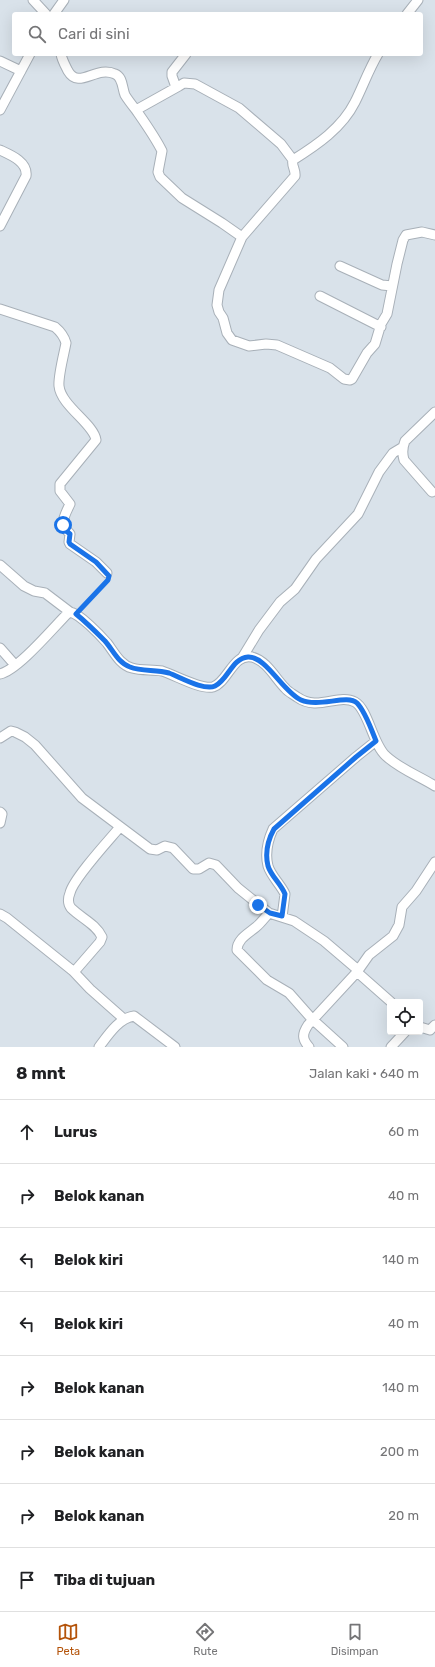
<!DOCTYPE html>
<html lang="id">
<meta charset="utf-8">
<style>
body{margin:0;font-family:Rubik,sans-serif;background:#f6f6f6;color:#202124}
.controls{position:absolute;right:12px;bottom:12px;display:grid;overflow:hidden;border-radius:4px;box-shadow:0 4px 16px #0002}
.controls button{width:36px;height:36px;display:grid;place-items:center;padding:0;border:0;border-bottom:1px solid #e0e0e0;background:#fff;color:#202124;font:20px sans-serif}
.stop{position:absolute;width:12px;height:12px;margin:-9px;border:3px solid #1a73e8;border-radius:50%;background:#fff}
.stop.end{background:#1a73e8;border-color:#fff;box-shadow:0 1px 4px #0008}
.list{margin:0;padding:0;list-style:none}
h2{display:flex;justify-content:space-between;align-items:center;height:52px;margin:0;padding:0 16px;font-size:17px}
h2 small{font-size:13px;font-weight:400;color:#757577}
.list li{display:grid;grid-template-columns:26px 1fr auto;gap:12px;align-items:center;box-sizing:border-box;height:64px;padding:0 16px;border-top:1px solid #e0e0e0}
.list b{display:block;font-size:15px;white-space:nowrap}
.list em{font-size:13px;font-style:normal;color:#757577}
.icon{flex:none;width:22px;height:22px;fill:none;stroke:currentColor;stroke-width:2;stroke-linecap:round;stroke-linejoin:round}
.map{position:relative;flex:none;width:435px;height:1047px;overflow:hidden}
.search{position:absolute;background:#fff;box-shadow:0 4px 16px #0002;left:12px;right:12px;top:12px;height:44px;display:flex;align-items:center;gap:10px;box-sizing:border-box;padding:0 14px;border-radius:4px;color:#757577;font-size:15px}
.sheet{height:564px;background:#fff}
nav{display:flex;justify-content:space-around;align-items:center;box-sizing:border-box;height:56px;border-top:1px solid #e0e0e0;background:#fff;font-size:11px;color:#757577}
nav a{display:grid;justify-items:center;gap:2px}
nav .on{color:#b45309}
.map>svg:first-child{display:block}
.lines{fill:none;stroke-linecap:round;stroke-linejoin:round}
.minor-casing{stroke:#a8b0b8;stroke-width:11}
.path{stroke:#878d93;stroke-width:1.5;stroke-dasharray:1 3;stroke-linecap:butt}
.minor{stroke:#fff;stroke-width:9}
.route{stroke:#1a73e8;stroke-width:5}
</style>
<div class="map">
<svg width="435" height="1047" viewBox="0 0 435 1047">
<rect width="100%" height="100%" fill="#d9e2ea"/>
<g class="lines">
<g class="minor-casing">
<path id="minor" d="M33 0 46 14
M54 14 64 0
M407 14 418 0
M61 54C62 60 65 65 68 71 79 90 96 65 115 74 123 77 122 88 125 95 128 100 132 105 136 110 145 123 155 137 162 151L158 172 160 177 182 198 222 223 242 237
M378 54C369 69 363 86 355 102 342 128 317 145 293 160 291 165 296 170 295 176L242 237 219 290 217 305 219 312 223 318 227 333 232 340 249 346 266 344 277 345 330 368 344 379 350 380 352 379 367 353 375 344 381 324 387 314 397 264 403 240 406 235 422 232 435 235
M0 61 21 71
M176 87 172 76V72L186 54
M0 110 30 54
M136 110 179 86 184 83 195 84 239 108 281 144 293 160
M0 150C11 155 28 162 26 176L0 226
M340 266 382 285 392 286
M320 296 381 327
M0 309 55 327C61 332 64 336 66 343 64 354 58 376 59 386 61 406 94 424 96 440L60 484V491L70 504C64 517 59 523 70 534L69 542 70 544 96 562 107 573
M432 492 404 460C402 453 402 448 405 441L435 412
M0 565 24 586 34 591 45 593 70 612
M0 648 15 665
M242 658 259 630 280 602 295 589 316 559 358 514 379 472 393 453 403 447
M0 674C18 670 53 628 67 614L70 612C80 614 100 635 107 643 114 652 120 665 132 668 142 671 152 669 162 671 175 675 201 690 213 687 228 682 233 653 252 657 267 661 275 678 285 688 288 692 293 694 297 697 318 712 338 693 355 702 368 709 373 745 386 756 400 769 419 776 435 786
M0 738 11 731 15 732 25 737 35 745 82 798 150 849 157 850 165 846 173 848 193 869H199L209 863 216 865 238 888 269 913 294 921 324 941 358 970
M0 812 2 814 0 823
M269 913C265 917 261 923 256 927 249 933 237 939 237 950L267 980 289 993 312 1019 343 1047
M0 914 7 918 73 971 90 989 124 1019
M282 917 285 894C281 885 271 876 268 866 265 854 268 840 273 829L356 757 376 741
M74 972 100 942 102 937C96 924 81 918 71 908 68 904 68 898 70 893 73 879 109 840 120 827
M357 972 391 1002
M420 1027 430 1030 435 1025
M99 1047C108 1035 119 1018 134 1016L175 1047
M309 1047C302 1039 302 1034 308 1025L357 972 369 955 393 936 399 925 402 907 416 891 435 862
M391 1047 405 1032"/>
</g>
<path class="path" d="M81 609 107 581"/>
<use href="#minor" class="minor"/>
</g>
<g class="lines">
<path class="route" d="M63 525 64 529 70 534 69 542 70 544 96 562 109 576 108 580 76 614C86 622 96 632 105 641 113 650 118 663 130 667 142 672 156 669 169 673 180 677 204 691 215 686 228 680 232 658 248 657 266 656 283 692 301 700 319 708 347 694 357 703 365 711 372 731 376 741L356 757 274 829C268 840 265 854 268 866 271 876 281 884 285 894L282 916 270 913 258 905"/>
</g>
</svg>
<div class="controls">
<button><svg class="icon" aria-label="locate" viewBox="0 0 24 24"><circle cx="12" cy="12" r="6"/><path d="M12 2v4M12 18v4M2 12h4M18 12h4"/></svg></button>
</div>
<div class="stop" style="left:63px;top:525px"></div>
<div class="stop end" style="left:258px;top:905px"></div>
<div class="search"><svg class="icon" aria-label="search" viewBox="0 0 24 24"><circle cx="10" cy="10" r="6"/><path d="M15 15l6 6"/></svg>Cari di sini</div>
</div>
<section class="sheet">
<h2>8 mnt<small>Jalan kaki · 640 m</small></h2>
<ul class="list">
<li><svg class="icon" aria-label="ahead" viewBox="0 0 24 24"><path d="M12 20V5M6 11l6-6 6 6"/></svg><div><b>Lurus</b></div><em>60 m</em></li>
<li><svg class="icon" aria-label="right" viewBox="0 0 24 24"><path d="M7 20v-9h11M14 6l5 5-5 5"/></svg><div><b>Belok kanan</b></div><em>40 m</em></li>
<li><svg class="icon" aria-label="left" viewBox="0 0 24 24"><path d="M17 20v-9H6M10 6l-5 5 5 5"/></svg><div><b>Belok kiri</b></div><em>140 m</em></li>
<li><svg class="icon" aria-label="left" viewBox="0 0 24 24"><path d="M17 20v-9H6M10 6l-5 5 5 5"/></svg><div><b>Belok kiri</b></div><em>40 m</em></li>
<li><svg class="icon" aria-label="right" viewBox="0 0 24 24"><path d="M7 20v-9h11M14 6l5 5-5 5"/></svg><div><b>Belok kanan</b></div><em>140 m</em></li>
<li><svg class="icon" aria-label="right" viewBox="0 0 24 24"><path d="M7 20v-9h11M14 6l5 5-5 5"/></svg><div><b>Belok kanan</b></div><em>200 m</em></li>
<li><svg class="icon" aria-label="right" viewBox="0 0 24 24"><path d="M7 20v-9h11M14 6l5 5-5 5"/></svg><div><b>Belok kanan</b></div><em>20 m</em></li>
<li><svg class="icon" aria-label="arrive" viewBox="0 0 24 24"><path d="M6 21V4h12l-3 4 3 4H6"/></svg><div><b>Tiba di tujuan</b></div></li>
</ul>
</section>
<nav>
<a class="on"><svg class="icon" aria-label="map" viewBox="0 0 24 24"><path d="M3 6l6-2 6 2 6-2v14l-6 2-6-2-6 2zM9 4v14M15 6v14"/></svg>Peta</a>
<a><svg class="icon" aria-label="directions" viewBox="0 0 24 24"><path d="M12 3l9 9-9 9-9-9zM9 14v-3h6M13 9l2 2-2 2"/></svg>Rute</a>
<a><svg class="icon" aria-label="saved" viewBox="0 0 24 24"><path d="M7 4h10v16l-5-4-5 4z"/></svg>Disimpan</a>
</nav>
